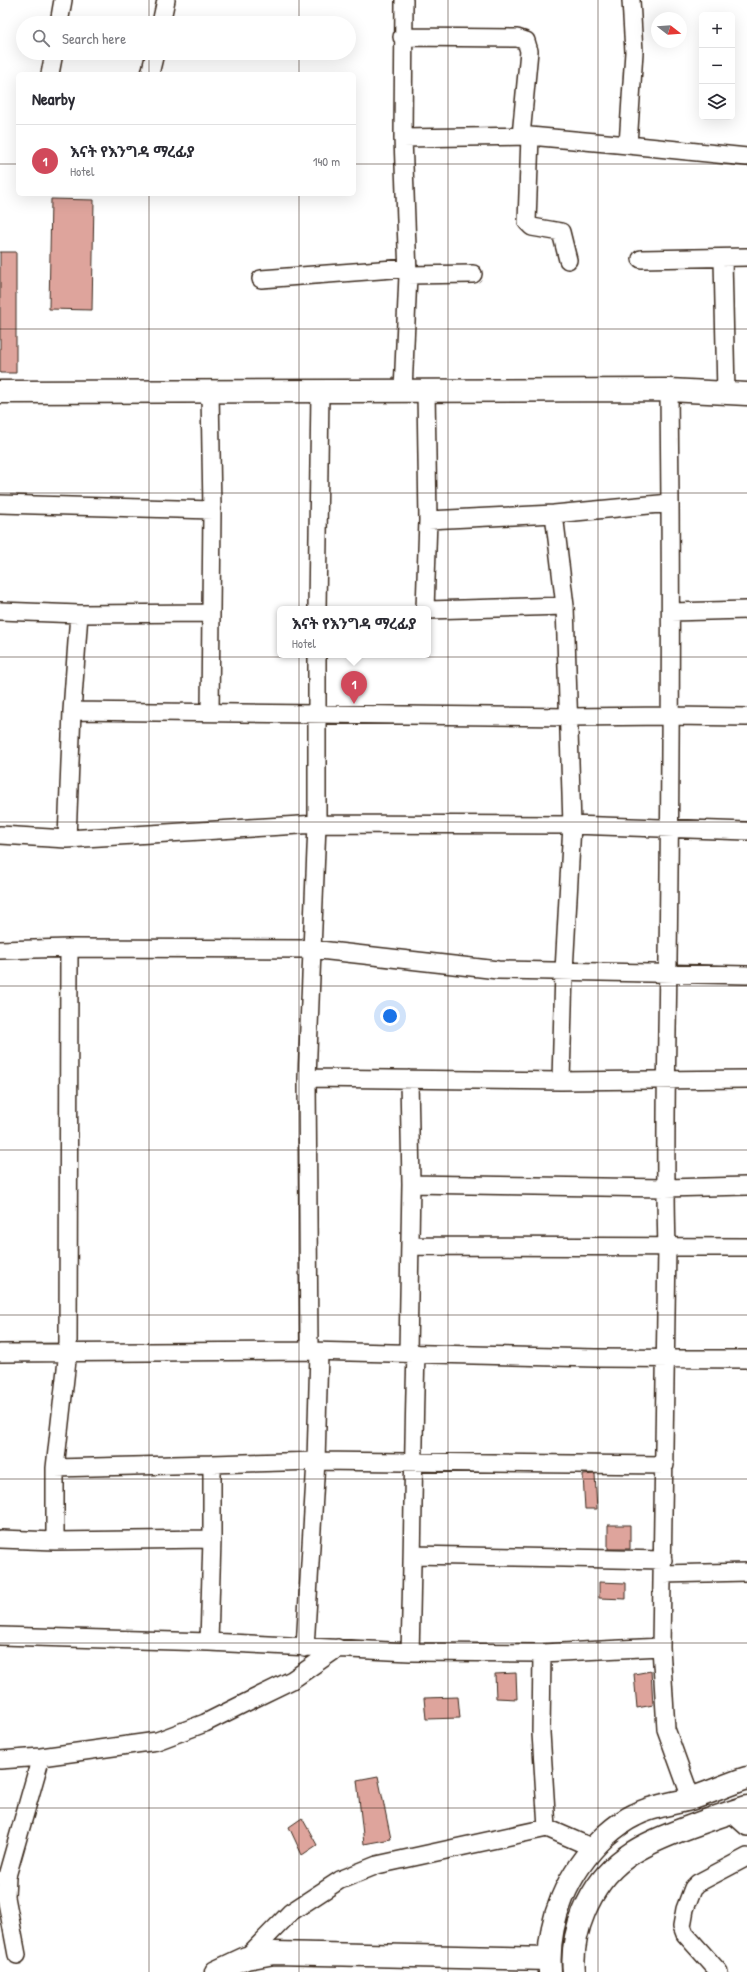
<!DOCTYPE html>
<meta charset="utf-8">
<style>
body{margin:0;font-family:"Patrick Hand","Noto Sans Ethiopic",sans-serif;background:#f7f7f7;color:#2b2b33}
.controls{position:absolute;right:12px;top:12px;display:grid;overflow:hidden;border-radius:6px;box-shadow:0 4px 16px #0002}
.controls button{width:36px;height:36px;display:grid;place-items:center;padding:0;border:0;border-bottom:1px solid #e1e1e2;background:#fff;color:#2b2b33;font:20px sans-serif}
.compass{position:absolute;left:651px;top:12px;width:36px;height:36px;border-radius:50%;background:#fff;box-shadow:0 4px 16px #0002;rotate:107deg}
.you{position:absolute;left:390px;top:1016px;width:14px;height:14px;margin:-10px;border:3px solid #fff;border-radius:50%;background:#1a73e8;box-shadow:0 0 0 6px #1a73e833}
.badge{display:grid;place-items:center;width:26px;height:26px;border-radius:50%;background:#d1495b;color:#fff;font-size:13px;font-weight:700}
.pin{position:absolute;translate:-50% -33px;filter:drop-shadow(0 1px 2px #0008)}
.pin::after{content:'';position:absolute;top:21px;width:14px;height:12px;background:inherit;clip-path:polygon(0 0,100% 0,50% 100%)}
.popup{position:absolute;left:277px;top:606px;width:154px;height:52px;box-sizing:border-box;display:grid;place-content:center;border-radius:6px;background:#fff;filter:drop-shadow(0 1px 3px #0005);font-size:13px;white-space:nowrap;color:#7c7c81}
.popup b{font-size:15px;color:#2b2b33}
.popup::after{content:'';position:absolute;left:50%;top:100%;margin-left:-8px;border:8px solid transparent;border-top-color:#fff}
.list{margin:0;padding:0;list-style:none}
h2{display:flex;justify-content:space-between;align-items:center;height:52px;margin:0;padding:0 16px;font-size:17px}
h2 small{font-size:13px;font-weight:400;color:#7c7c81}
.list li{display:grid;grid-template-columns:26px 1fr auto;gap:12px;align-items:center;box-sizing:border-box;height:72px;padding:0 16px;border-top:1px solid #e1e1e2}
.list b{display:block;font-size:15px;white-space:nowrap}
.list p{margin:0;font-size:13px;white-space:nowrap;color:#7c7c81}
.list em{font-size:13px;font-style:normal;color:#7c7c81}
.icon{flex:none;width:22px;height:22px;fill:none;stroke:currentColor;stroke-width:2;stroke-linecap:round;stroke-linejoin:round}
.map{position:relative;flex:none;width:747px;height:1972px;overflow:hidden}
.search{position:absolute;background:#fff;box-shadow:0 4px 16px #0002;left:16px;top:16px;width:340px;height:44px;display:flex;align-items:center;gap:10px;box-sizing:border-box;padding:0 14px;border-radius:22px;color:#7c7c81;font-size:15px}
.panel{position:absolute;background:#fff;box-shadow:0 4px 16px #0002;left:16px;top:72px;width:340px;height:124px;border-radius:6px}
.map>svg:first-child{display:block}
.building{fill:#dea49c;stroke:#3b2a1e}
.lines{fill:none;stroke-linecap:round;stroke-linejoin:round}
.minor-casing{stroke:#3b2a1e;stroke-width:20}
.tertiary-casing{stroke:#3b2a1e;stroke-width:25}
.secondary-casing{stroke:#3b2a1e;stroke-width:25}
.primary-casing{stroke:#3b2a1e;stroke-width:25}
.minor{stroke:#fff;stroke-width:17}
.tertiary{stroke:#fff;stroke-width:22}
.secondary{stroke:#fff;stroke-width:22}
.primary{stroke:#fff;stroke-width:22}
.grid{fill:none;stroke:#3b2a1e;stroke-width:1;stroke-opacity:0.55}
</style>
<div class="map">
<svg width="747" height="1972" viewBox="0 0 747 1972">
<rect width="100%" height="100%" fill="#fff"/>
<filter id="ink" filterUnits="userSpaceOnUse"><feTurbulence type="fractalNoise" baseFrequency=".025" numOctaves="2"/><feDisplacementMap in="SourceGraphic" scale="8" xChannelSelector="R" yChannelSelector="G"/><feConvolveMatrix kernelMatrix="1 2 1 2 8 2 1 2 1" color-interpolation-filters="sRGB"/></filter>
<g filter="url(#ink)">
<path class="building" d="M51 199 94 200 92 310 49 309Z
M0 252H16V373H0Z
M595 1474 597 1509H585L583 1475Z
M608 1525H630V1549H608Z
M599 1582 626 1583V1599L599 1598Z
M651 1671 653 1705 637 1708 634 1674Z
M516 1673 517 1699 496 1698 495 1674Z
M458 1697 460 1718 426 1719 424 1698Z
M378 1776 391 1839 364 1844 357 1780Z
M302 1818 317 1845 302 1855 289 1827Z"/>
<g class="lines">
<g class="minor-casing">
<path id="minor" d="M631 0 634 52 628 145 747 157
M59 23 63 0
M161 23 166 0
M402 37 517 38 526 41 529 51 521 136
M50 74 54 53
M150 74 155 53
M530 136 527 222 532 227 561 232 568 260
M403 138 530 136 628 145
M641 259 747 257
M723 259 726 393
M408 275 473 274
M261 279 407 268
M403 391 408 275 403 138 404 0
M670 503C671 655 670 807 668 959 667 1055 664 1151 667 1247L661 1647 666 1729 691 1798
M0 504 212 510
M554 514 670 503 669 390
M428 520 554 514 565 606 572 825 564 971 561 1081
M317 609 320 392
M425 609 428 520 426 391
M428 610 565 606
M0 611 79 614 210 613
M671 612 747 610
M72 711 569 717 671 716 747 717
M210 712 212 510 210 392
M0 835 67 839 317 824 572 825 747 831
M67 839 72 711 79 614
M0 950 69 948 311 949 498 970 747 975
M307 1078 561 1081 747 1079
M411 1184 665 1188 747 1186
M411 1246 747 1247
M309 1351 307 1078 317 824V655
M408 1352 411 1184 409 1079
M0 1353 309 1351 595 1358 747 1359
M55 1468 212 1464
M0 1539 55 1541V1468L68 1351 69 948
M212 1539V1464L316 1461 319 1352
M55 1541 212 1539 209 1642 410 1652 542 1653 661 1647
M413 1555 663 1560
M663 1574 747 1572
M0 1636 209 1642
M305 1648 316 1461 665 1465
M410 1652C413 1552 413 1453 416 1353
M542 1653 541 1733 547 1828 593 1848
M0 1760 41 1757 157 1741 205 1723 251 1700 292 1680 338 1648
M730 1812 747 1827
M17 1955 6 1897 7 1876 41 1757
M246 1958 291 1912 340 1880 377 1865 547 1828
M719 1972 685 1934 682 1926 685 1909 693 1888 698 1883 747 1857"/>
</g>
<g class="tertiary-casing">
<path id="tertiary" d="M0 392 669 390 747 394"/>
</g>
<g class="secondary-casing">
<path id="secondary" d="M216 1972 246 1958 274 1953 549 1959"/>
</g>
<g class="primary-casing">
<path id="primary" d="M550 1972C546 1921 568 1871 605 1836 614 1828 624 1820 635 1815 652 1806 672 1804 690 1799 709 1793 728 1784 747 1778
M574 1972C572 1952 576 1931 584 1912 605 1861 640 1845 689 1827 708 1820 728 1813 747 1807"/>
</g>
<use href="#minor" class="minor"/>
<use href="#tertiary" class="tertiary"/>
<use href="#secondary" class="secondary"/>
<use href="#primary" class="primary"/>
</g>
</g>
<path class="grid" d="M149 0V23M299 0V23M448 0V1972M598 0V1972M149 53V74M299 53V74M0 164H18M354 164H747M149 194V1972M299 194V1972M0 329H747M0 493H747M0 657H747M0 822H747M0 986H747M0 1150H747M0 1315H747M0 1479H747M0 1643H747M0 1808H747"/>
</svg>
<div class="controls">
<button>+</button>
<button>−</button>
<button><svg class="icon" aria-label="layers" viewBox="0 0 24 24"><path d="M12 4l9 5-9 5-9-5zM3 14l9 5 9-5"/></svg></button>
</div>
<svg class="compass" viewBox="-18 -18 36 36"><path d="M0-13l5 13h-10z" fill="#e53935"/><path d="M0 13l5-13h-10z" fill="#7c7c81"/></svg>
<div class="you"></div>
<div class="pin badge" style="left:354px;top:704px">1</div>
<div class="popup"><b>እናት የእንግዳ ማረፊያ</b>Hotel</div>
<div class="search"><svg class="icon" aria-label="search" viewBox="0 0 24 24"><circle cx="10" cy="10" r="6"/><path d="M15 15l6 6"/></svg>Search here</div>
<section class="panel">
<h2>Nearby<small></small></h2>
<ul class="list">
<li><span class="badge">1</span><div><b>እናት የእንግዳ ማረፊያ</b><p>Hotel</p></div><em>140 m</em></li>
</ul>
</section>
</div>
